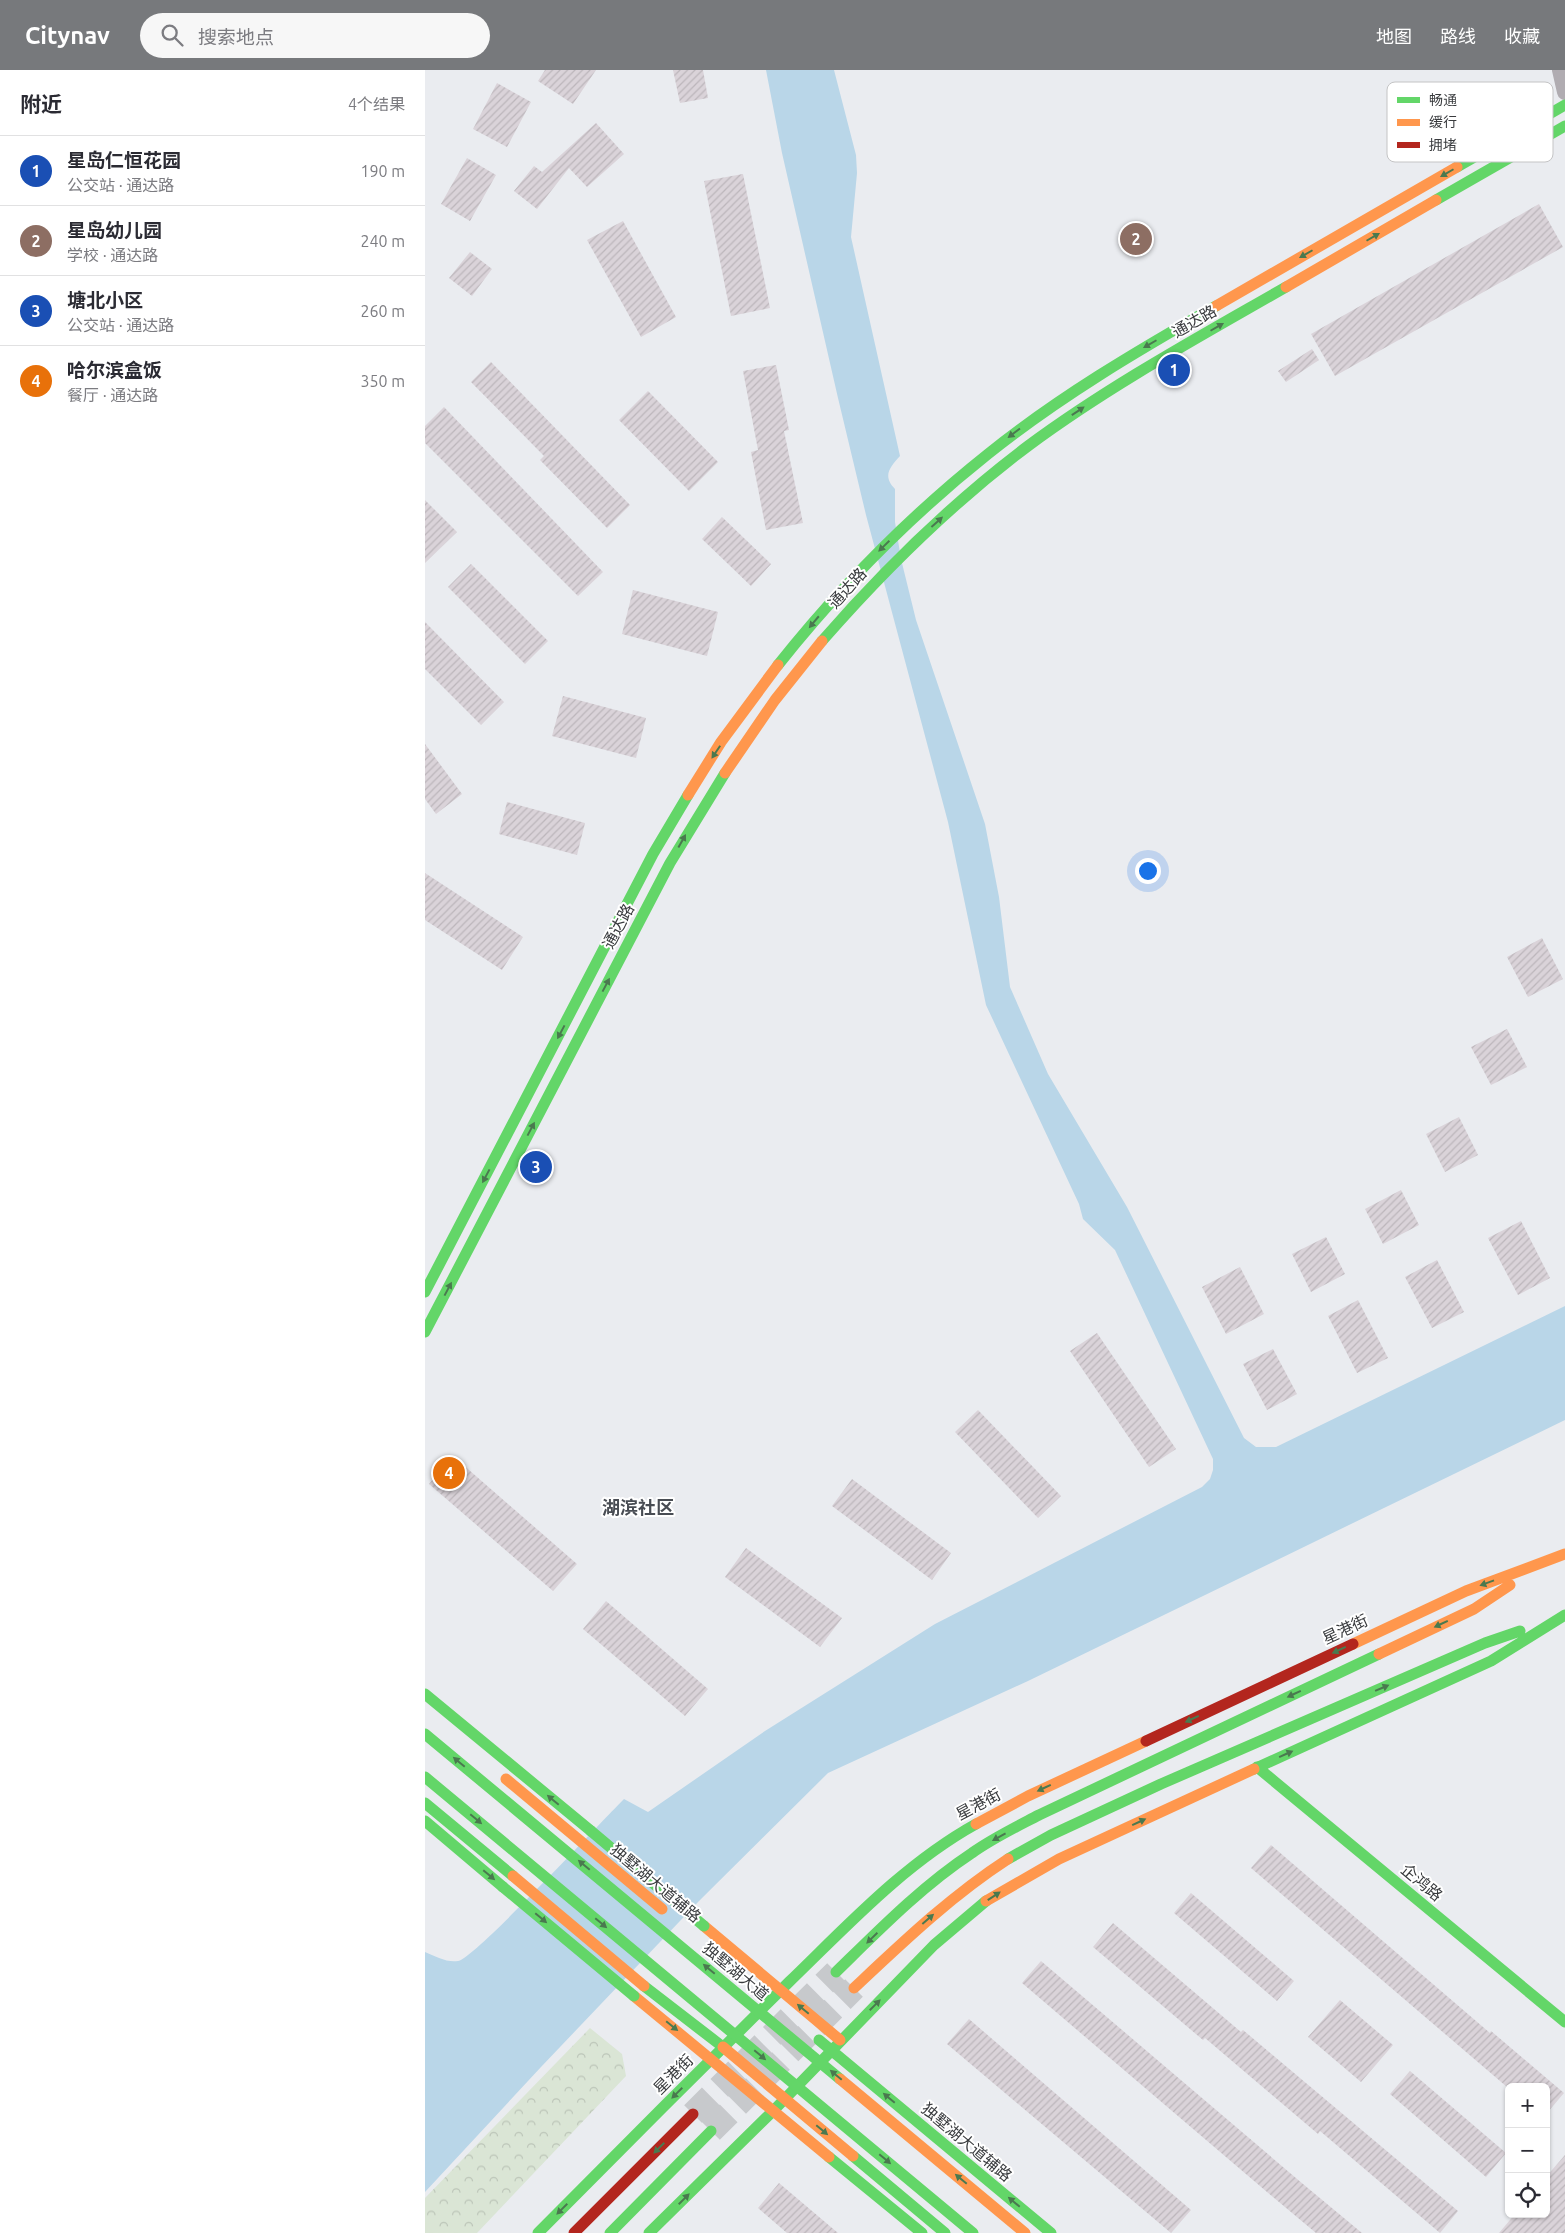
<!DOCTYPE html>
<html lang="zh">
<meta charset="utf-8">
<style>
body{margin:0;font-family:Ubuntu,"Noto Sans SC",sans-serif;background:#f7f7f7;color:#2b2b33}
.controls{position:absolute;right:15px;bottom:15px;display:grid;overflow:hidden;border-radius:8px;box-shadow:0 1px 4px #0004}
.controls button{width:45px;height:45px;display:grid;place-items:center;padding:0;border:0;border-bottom:1px solid #e1e1e2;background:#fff;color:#2b2b33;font:25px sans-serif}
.you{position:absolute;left:722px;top:800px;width:18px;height:18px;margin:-12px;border:4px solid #fff;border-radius:50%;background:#1a73e8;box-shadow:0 0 0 8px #1a73e833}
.badge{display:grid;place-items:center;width:32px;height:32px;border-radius:50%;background:#77797c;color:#fff;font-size:16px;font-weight:700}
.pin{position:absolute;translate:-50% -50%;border:2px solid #fff;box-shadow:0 1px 5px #0006}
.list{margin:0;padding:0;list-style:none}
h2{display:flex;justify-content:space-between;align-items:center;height:65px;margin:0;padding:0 20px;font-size:21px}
h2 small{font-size:16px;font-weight:400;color:#7c7c81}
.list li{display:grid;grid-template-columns:32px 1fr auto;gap:15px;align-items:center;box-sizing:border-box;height:70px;padding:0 20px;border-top:1px solid #e1e1e2}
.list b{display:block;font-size:19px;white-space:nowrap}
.list p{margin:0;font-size:16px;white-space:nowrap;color:#7c7c81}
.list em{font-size:16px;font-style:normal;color:#7c7c81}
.icon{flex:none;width:28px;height:28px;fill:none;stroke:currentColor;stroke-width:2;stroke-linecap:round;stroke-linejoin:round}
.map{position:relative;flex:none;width:1140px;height:2163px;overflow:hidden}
header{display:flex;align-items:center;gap:30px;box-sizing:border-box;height:70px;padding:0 25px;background:#77797c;color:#fff}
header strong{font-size:24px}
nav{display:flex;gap:28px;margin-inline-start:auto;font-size:18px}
.search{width:350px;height:45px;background:#f7f7f7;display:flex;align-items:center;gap:12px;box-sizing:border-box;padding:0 18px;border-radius:28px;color:#7c7c81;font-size:19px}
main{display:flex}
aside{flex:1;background:#fff}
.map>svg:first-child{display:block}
.park{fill:url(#park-crowns)}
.water{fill:#b9d6e8}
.building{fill:url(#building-hatch)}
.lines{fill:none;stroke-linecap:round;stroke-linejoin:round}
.primary-tunnel{stroke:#c7c9cc;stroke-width:25;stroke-dasharray:25 12;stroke-linecap:butt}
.street{stroke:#b0acb1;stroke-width:16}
.fast{stroke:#63d668;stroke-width:11}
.slow{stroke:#ff974d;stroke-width:11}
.jam{stroke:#b3261e;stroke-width:11}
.fast-bridge{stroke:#63d668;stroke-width:11}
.slow-bridge{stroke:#ff974d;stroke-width:11}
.oneway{fill:#4a794f}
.labels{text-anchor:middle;stroke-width:4;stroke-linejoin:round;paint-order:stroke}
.street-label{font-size:16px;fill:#393b3e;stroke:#fff}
.neighbourhood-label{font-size:18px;font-weight:bold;fill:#484c53;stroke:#fff}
.key{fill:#fff;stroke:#c4c4c5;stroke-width:1}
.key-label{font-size:14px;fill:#393b3e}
</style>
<header>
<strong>Citynav</strong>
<div class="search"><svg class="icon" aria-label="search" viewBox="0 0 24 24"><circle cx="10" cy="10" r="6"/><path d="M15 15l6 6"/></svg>搜索地点</div>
<nav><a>地图</a><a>路线</a><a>收藏</a></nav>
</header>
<main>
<aside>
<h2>附近<small>4个结果</small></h2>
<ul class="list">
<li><span class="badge" style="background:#1a4fb4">1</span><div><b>星岛仁恒花园</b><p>公交站 · 通达路</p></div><em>190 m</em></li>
<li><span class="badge" style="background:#8d6e63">2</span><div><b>星岛幼儿园</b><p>学校 · 通达路</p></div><em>240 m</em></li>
<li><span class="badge" style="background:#1a4fb4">3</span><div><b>塘北小区</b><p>公交站 · 通达路</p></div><em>260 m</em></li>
<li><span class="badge" style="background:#e8710a">4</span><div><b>哈尔滨盒饭</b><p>餐厅 · 通达路</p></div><em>350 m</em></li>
</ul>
</aside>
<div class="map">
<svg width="1140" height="2163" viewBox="0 0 1140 2163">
<defs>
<pattern id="park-crowns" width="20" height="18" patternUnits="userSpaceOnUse" patternTransform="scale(1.25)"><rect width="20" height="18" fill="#dae5d5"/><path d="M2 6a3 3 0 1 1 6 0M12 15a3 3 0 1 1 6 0" fill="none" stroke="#bcc5b8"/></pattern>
<pattern id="building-hatch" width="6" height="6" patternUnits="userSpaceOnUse" patternTransform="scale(1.25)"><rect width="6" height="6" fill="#dad3d9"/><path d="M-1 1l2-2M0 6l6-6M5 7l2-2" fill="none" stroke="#bcb6bb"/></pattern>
</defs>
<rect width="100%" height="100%" fill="#eaecf0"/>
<path class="park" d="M165 1958 197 1984 201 2006 52 2163H0V2128Z"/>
<path class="water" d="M341 0H409L431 85 432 103 426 167 475 386C465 397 457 406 470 419V452L476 489 491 550 560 754 574 827 585 917 623 1004 702 1137 819 1368 831 1377H851L1140 1236V1350L603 1611 403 1703 274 1831 116 1997 0 2122V1882C10 1886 22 1893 33 1891 50 1888 177 1751 199 1729L223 1742 340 1661 510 1554 777 1417 785 1409 788 1400V1389L690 1180 658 1149 654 1134 561 935 523 752 441 445 413 328 357 83Z"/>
<path class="building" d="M120 0H171L148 34 113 11Z
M248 0H278L283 28 255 33Z
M72 13 106 32 82 77 48 59Z
M171 53 199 84 162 117 144 98 112 139 89 121 109 96 117 102Z
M42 88 71 105 45 151 16 134Z
M318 104 345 238 306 246 279 111Z
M1114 134 1138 177 910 306 886 264Z
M198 151 251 247 216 267 162 170Z
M45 182 67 199 47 226 24 208Z
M887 279 894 290 861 312 853 301Z
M66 292 205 435 182 458 115 390 119 386 46 312Z
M351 295 364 360 359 361 378 453 341 460 326 382 333 380 318 301Z
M223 321 293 392 264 421 194 350Z
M19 337 178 502 153 526 0 373V356Z
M0 430 32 462 0 493Z
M297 447 346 494 326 516 277 469Z
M46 494 123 571 100 594 23 517Z
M208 520 293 542 282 586 197 564Z
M0 552 79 632 56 655 0 599Z
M138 626 221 648 211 688 127 666Z
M0 674 37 724 11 744 0 729Z
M82 732 160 753 152 785 74 764Z
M0 803 98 867 77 900 0 850Z
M1117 868 1138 909 1103 927 1082 887Z
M1082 959 1102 997 1066 1015 1046 977Z
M1034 1047 1053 1085 1020 1102 1001 1064Z
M976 1120 994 1155 958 1174 940 1139Z
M1096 1151 1125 1208 1093 1225 1063 1168Z
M901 1167 920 1204 886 1222 867 1184Z
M1012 1190 1039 1242 1007 1258 980 1207Z
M815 1197 839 1244 801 1264 777 1217Z
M933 1230 963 1288 932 1303 903 1246Z
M672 1263 751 1379 724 1397 645 1281Z
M848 1279 872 1324 842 1340 818 1294Z
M553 1340 636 1426 613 1448 530 1362Z
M28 1386 152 1494 128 1521 4 1414Z
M427 1409 526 1483 507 1510 407 1436Z
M321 1478 417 1548 395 1577 300 1507Z
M181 1531 283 1619 260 1646 158 1559Z
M846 1775 1065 1963 1066 1961 1139 2023 1121 2044V2017H1082L826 1798Z
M766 1823 869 1911 852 1931 749 1843Z
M688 1853 816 1962 818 1960 1033 2141 1015 2163 895 2061 893 2064 780 1968 778 1970 668 1877Z
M616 1891 878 2114 937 2163H891L842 2122 597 1913Z
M915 1930 968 1975 936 2012 883 1967Z
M544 1949 766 2140 746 2163 522 1974Z
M985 2001 1081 2083 1061 2107 965 2024Z
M1140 2085V2163H1074L1090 2144H1121V2107Z
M354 2113 413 2163H362L333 2138Z"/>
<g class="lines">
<path class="primary-tunnel" d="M268 2044 411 1902
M286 2061 429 1918"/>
<path class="street" d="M1135 0 1140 22"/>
<path class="fast" d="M1032 97 1140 35
M1011 130 1140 56
M397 571C459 500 527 433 603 376 684 316 774 267 861 217
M353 595C415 517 485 446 563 384 634 327 712 281 791 236
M0 1222 228 784 263 725
M0 1262 245 793 300 703
M0 1624 166 1761
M832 1697 1140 1952
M829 1699 1066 1591 1140 1545
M0 1733 88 1806
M0 1751 78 1817
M583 1789 626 1765 736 1714 1060 1573 1095 1561
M411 1902C454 1860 497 1816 547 1783 568 1768 591 1757 614 1745L954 1584
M219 1916 298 1977
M394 1970 626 2163
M428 2086 520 2163
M404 2087 497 2163
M113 2163C196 2079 280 1995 364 1912 422 1856 479 1794 551 1754
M185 2163 286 2061
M224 2163 349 2040 509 1875 561 1831"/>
<path class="slow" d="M861 217 1011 130
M791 236 1032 97
M300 703 350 630 397 571
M263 725 296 672 353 595
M928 1574 1041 1521 1140 1484
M954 1584 1049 1539 1085 1515
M81 1709 237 1839
M551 1754 603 1726 721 1671
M561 1831 634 1789 829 1699
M279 1856 415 1970
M429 1918C478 1872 526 1826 583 1789
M209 1926 404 2087
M298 1977 428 2086"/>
<path class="jam" d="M721 1671 928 1574
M149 2163 268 2044"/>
<path class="fast-bridge" d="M0 1664 415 2009
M0 1707 548 2163
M166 1761 279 1856
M78 1817 209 1926"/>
<path class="slow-bridge" d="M88 1806 219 1916
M415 2009 600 2163"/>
</g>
<defs><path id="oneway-solid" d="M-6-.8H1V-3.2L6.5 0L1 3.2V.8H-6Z" transform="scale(1.25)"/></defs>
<g class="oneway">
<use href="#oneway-solid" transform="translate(1022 103) rotate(150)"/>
<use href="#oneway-solid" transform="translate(948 167) rotate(-30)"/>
<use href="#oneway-solid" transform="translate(881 184) rotate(150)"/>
<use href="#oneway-solid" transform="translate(792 257) rotate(-30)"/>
<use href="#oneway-solid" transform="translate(725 274) rotate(150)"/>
<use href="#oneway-solid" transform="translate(653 341) rotate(-34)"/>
<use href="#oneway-solid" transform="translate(589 363) rotate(143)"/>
<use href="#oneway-solid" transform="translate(512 452) rotate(-42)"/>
<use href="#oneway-solid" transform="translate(459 476) rotate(136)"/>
<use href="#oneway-solid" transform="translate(389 552) rotate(130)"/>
<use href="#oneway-solid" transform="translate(291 682) rotate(124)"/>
<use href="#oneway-solid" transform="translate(257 771) rotate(-61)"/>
<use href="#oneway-solid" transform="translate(181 915) rotate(-62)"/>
<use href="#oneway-solid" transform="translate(136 962) rotate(118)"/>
<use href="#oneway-solid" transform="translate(106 1059) rotate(-62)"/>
<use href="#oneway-solid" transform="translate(61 1106) rotate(118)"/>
<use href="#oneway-solid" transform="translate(23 1219) rotate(-62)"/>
<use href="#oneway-solid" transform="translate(1062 1513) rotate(160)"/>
<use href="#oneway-solid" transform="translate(1016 1554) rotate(155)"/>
<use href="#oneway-solid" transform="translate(914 1580) rotate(155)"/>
<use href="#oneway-solid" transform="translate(957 1618) rotate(-23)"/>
<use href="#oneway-solid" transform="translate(869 1624) rotate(155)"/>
<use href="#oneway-solid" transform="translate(767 1649) rotate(155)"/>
<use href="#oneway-solid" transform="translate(861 1684) rotate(-24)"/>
<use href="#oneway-solid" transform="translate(34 1692) rotate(-140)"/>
<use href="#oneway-solid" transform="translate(619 1718) rotate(155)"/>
<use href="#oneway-solid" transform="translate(128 1730) rotate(-140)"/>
<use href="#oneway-solid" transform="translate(51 1749) rotate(40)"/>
<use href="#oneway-solid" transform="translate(714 1752) rotate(-25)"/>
<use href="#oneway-solid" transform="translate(574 1767) rotate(151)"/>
<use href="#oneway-solid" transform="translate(159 1795) rotate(-140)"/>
<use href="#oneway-solid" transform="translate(64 1805) rotate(40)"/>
<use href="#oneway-solid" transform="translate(569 1826) rotate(-33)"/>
<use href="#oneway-solid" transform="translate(116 1848) rotate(40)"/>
<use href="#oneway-solid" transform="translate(503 1849) rotate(-41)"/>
<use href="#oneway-solid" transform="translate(176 1853) rotate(40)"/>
<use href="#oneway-solid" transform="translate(447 1868) rotate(136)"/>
<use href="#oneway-solid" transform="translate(284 1899) rotate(-140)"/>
<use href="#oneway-solid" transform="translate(450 1935) rotate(-45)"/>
<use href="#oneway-solid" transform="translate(378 1939) rotate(-140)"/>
<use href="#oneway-solid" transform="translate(247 1956) rotate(39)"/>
<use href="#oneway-solid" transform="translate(335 1985) rotate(40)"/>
<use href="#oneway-solid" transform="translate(411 2005) rotate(-140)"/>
<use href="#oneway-solid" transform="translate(252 2023) rotate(135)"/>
<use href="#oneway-solid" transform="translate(464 2028) rotate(-140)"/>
<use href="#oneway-solid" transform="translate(397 2060) rotate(40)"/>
<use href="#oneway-solid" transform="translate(234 2078) rotate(135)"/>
<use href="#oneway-solid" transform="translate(460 2089) rotate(40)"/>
<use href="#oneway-solid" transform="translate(536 2109) rotate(-140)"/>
<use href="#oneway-solid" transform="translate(259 2129) rotate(-45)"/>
<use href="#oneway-solid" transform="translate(589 2132) rotate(-140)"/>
<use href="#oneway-solid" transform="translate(137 2139) rotate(135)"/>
</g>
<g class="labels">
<g class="street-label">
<text transform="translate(769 251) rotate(-30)" y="6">通达路</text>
<text transform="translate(422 518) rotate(-48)" y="6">通达路</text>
<text transform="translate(193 856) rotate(-62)" y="6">通达路</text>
<text transform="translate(920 1559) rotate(-25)" y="6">星港街</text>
<text transform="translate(553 1734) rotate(-28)" y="6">星港街</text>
<text transform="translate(997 1812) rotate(40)" y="6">企鸿路</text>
<text transform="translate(231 1813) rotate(40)" y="6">独墅湖大道辅路</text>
<text transform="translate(311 1901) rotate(40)" y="6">独墅湖大道</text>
<text transform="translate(248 2004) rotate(-45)" y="6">星港街</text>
<text transform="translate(542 2072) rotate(40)" y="6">独墅湖大道辅路</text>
</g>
<g class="neighbourhood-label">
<text x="213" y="1444">湖滨社区</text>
</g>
</g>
<rect x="962" y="12" width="166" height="80" rx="8" class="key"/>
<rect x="972" y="27" width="23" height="6" fill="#63d668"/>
<rect x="972" y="49" width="23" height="7" fill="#ff974d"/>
<rect x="972" y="72" width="23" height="6" fill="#b3261e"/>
<g class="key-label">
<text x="1004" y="35">畅通</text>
<text x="1004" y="57">缓行</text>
<text x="1004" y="80">拥堵</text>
</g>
</svg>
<div class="controls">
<button>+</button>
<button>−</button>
<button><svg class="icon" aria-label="locate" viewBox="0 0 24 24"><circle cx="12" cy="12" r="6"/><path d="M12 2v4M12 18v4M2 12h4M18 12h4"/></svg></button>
</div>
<div class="you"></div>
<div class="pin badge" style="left:749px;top:300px;background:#1a4fb4">1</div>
<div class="pin badge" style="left:711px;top:169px;background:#8d6e63">2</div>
<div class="pin badge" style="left:111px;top:1097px;background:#1a4fb4">3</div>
<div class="pin badge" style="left:24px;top:1403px;background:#e8710a">4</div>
</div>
</main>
